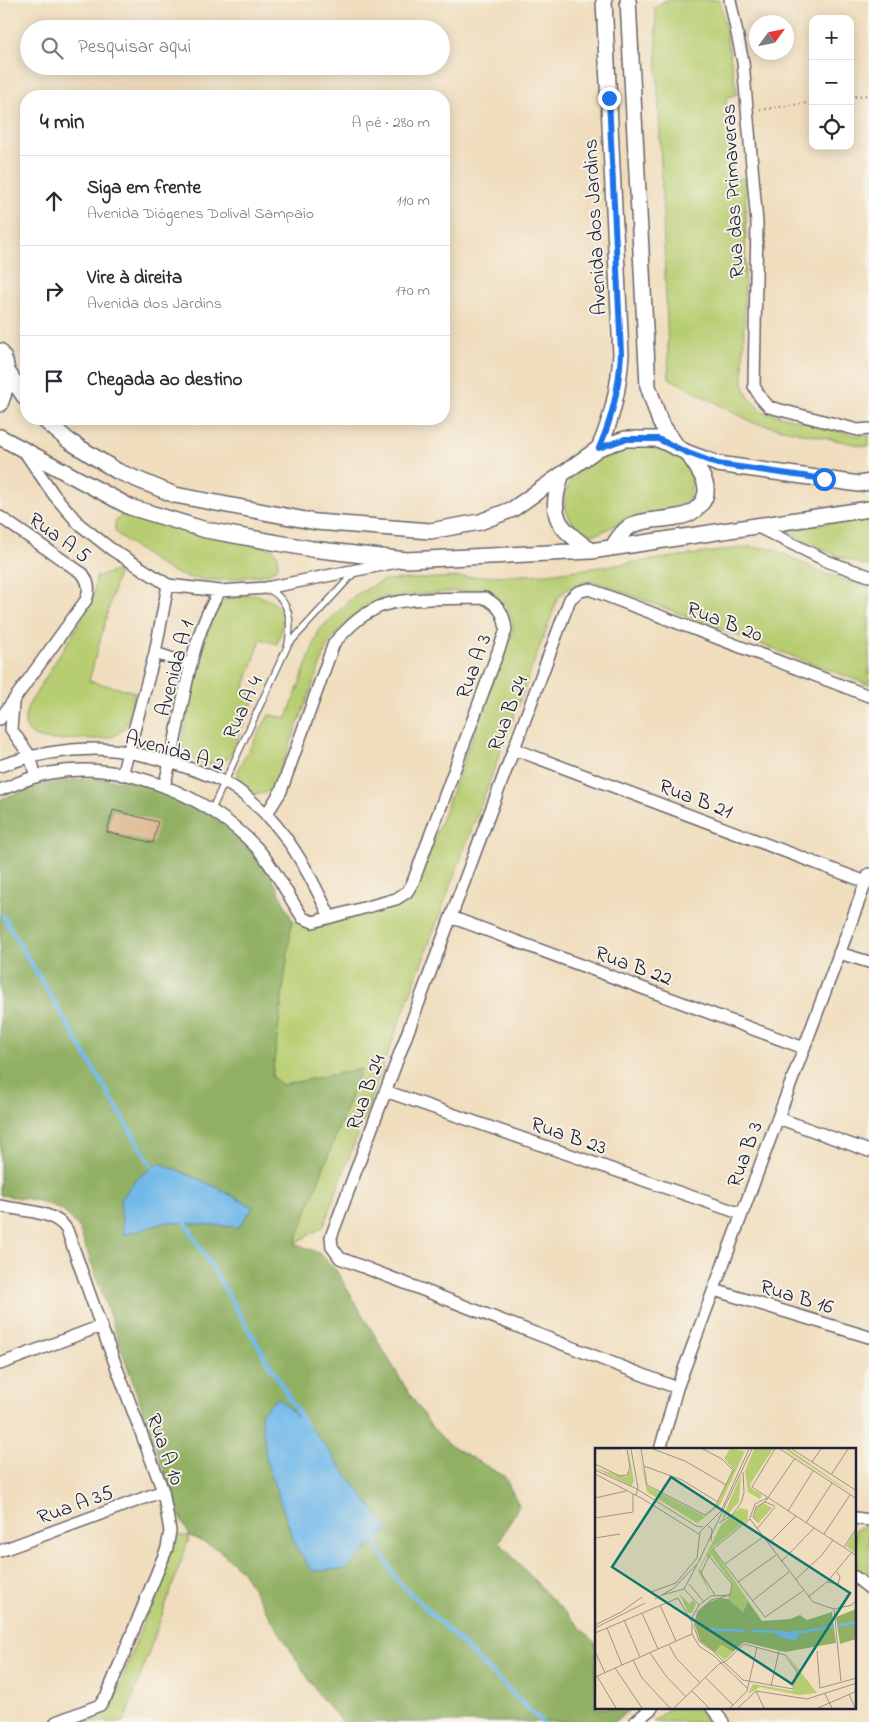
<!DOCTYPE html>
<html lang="pt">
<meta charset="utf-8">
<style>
body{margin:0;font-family:"Indie Flower",sans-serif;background:#f2f2f3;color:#2b2b33}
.controls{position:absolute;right:15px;top:15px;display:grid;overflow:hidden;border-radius:10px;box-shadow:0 2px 12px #0003}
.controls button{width:45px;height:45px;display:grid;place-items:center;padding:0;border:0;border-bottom:1px solid #e1e1e2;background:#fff;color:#2b2b33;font:25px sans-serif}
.compass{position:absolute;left:749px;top:15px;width:45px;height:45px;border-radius:50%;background:#fff;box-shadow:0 2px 12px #0003;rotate:57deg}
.stop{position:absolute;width:15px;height:15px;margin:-11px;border:4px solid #1a73e8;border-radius:50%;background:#fff}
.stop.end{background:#1a73e8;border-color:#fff;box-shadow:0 1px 5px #0008}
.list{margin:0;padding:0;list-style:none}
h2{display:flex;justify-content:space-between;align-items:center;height:65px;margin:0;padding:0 20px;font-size:21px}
h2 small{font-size:16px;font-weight:400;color:#7c7c81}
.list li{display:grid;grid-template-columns:32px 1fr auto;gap:15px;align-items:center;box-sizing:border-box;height:90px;padding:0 20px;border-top:1px solid #e1e1e2}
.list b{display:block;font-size:19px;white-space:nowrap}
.list p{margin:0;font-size:16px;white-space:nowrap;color:#7c7c81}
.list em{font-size:16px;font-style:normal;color:#7c7c81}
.icon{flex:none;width:28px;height:28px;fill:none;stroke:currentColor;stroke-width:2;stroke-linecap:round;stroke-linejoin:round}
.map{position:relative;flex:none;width:869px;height:1722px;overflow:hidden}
.search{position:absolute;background:#fff;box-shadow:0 2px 12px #0003;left:20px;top:20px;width:430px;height:55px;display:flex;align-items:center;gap:12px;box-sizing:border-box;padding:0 18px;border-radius:28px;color:#7c7c81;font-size:19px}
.panel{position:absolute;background:#fff;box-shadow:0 2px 12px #0003;left:20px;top:90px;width:430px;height:335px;border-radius:20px}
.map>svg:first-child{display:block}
.green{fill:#b7cd71;stroke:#6c7856}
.forest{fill:#91b063;stroke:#5a694f;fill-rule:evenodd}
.water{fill:#72b9ea;stroke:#4a6e92}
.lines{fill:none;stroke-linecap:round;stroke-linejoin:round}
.stream{stroke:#72b9ea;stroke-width:4.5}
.building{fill:#dfbc98}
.service-casing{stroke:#6a6368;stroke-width:8}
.minor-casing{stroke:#6a6368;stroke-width:14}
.tertiary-casing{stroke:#6a6368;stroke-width:18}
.path{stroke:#6a6368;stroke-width:2.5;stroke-dasharray:1 4;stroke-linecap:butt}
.service{stroke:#fff;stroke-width:5.5}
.minor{stroke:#fff;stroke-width:11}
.tertiary{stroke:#fff;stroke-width:15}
.route{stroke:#1a73e8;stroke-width:6}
.labels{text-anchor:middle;stroke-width:4;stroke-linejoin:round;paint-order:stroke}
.street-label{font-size:21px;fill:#22223b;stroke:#f7f3e8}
.inset-river{fill:none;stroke:#72b9ea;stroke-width:2.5}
.inset-road{fill:none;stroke:#9e9289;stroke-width:1}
.view{fill:#0f766e;fill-opacity:0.15;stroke:#0f766e;stroke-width:2.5}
.inset-edge{fill:none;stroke:#22223b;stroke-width:2.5}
</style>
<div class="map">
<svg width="869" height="1722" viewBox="0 0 869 1722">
<rect width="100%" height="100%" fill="#f7f3e8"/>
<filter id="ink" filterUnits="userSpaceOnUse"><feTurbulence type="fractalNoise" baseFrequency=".02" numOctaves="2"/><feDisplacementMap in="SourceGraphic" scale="10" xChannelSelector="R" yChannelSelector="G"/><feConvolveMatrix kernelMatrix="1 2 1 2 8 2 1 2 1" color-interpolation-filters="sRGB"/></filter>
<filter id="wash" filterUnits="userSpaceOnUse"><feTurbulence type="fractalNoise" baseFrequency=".0096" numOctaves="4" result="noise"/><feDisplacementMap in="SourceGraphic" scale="20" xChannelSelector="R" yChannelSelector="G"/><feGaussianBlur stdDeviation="1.12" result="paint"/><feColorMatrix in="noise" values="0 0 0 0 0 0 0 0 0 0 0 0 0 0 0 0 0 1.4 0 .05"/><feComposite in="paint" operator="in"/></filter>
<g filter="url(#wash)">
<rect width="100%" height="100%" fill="#f0ddbd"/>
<path class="green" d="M665 0H720L737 94 726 98 734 179 745 178 746 218 743 382C746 396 753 405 765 412L858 436 869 435V447L754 423 669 378 655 8Z
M623 445C649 445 699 451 691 490 690 496 686 505 680 509 668 515 639 516 624 521 615 524 602 534 593 534 584 534 575 526 571 520 555 498 573 468 594 457 603 452 613 449 623 445Z
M127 513 273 549 278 556V566C271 576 258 575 246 577 180 588 167 570 116 533 112 523 117 516 127 513Z
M869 517V567L838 556 785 530Z
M749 547 774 549 818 571 869 588V685L596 582C580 581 568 586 558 598L323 1227 295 1243 361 1069 282 1085 272 1077 292 920 319 927 397 903 416 888 513 629C512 609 503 596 483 589L377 598 348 620 329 642 274 787 265 793 254 794 241 785 238 774V769L269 715 287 718 319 630 354 596 384 580 547 574Z
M119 570 89 681 135 692C132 705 130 723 120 732 109 742 92 738 79 739 56 740 13 746 28 706L93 601 96 577Z
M254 594C284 604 288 614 277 644L261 639 243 691 256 694 230 757C211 770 191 765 181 744L211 615 224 600Z
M869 1524V1581L855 1569V1530Z
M175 1536H190L124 1722H81L106 1712 114 1702Z
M669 1708H697L711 1722H652Z"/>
<path class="forest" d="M96 778 138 783 159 789 211 814 254 853 276 885 292 920 272 1077 282 1085 361 1069 295 1243 319 1253 336 1270 404 1385 430 1425 451 1446 504 1476 519 1505 499 1542 546 1593 596 1643V1708H631L615 1722H342L318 1694 241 1570 219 1550 190 1536 182 1522 79 1228C59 1199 32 1200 0 1195V800C31 786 62 780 96 778ZM160 1163 214 1186 253 1207 239 1227 167 1222 124 1234Z"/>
<path class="water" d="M160 1163 214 1186 253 1207 239 1227 167 1222 124 1235 120 1201 136 1179Z
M278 1398 316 1434 388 1529 347 1569 312 1571 296 1547 267 1463 261 1413Z"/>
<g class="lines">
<path class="stream" d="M3 916 155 1172
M184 1220 307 1428
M373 1538 397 1580 542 1722"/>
</g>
<g id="blocks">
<path class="building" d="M113 810 158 822 153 843 107 832Z"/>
</g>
</g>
<g filter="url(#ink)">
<use href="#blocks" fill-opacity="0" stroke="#6a6368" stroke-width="1"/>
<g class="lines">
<g class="service-casing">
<path id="service" d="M288 645 354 573
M212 809 288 645C292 622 291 601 268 589"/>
</g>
<g class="minor-casing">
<path id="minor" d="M730 0 743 62 757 223 754 386 760 397 769 407 858 430 869 429
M24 451 54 495 79 524 111 549 168 585 220 591 266 588 397 562
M0 517 83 574C89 583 90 590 86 600L0 719
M756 526 829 562 869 576
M155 653 191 665
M13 704 11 729 30 756 36 777
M514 749 866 882
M0 766C31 755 63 749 96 749 131 749 193 767 224 782 239 789 254 803 266 814 294 843 313 881 330 917
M122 775 155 653 168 585
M164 786C182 726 186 642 220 591
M0 790C16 784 33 776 50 773 123 759 208 796 257 848 276 869 287 895 303 918L313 922 396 899 407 892 413 882 506 630C504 614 500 606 485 598 457 599 398 596 375 609 358 617 346 630 334 643L281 791 266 815
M451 917 804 1048
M839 953 869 962
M385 1091 742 1214
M778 1118 869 1151
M0 1206C21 1211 55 1210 67 1230L101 1326 163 1491 170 1531 167 1548 107 1695 100 1705 56 1722
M714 1290 869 1337
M0 1364 101 1326
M677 1388 340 1258 332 1247 331 1237 570 599 578 592 589 589 869 696
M660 1450 677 1388 869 874
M855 1518 869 1520
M0 1551 163 1491
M855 1577 869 1588
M712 1708 723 1722
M635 1722 652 1708"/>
</g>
<g class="tertiary-casing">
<path id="tertiary" d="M628 0 648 386 660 422 678 448
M0 351C11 367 7 387 0 404
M7 371 26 399
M43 419 69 441 117 471 175 495 316 522 430 531 480 522 513 509 599 448 625 439H658L688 453 718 464 859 484 869 482
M0 437 130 507 206 530 312 549 406 560 591 551 869 509
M599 448C613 417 619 388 621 354L604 0
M561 476C548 519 558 526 591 551
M612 548C618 538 624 528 635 524 648 519 664 520 677 517 695 515 712 499 704 480 700 471 693 462 688 453"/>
</g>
<path class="path" d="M850 97 869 95
M760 110 813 102"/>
<use href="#service" class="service"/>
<use href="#minor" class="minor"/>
<use href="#tertiary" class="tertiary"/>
</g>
</g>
<g class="lines" filter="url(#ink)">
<path class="route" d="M609 98 621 354C619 388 613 417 599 448L625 439H658L688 453 718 464 824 479"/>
</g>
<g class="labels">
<g class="street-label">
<text transform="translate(732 191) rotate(-93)" y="7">Rua das Primaveras</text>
<text transform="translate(594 227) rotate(-93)" y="7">Avenida dos Jardins</text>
<text transform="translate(60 537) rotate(36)" y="7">Rua A 5</text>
<text transform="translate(725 621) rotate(21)" y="7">Rua B 20</text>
<text transform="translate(473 666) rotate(-70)" y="7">Rua A 3</text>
<text transform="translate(174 668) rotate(-75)" y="7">Avenida A 1</text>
<text transform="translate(242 707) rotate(-65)" y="7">Rua A 4</text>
<text transform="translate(507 713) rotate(-69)" y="7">Rua B 24</text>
<text transform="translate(175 750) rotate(16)" y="7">Avenida A 2</text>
<text transform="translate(696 798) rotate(21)" y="7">Rua B 21</text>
<text transform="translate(634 965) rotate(20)" y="7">Rua B 22</text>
<text transform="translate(365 1092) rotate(-70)" y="7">Rua B 24</text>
<text transform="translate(569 1135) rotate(19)" y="7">Rua B 23</text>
<text transform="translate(744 1154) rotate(-70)" y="7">Rua B 3</text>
<text transform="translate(797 1296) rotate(17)" y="7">Rua B 16</text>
<text transform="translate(166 1449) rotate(70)" y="7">Rua A 10</text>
<text transform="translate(75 1504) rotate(-20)" y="7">Rua A 35</text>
</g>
</g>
<g transform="translate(595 1448)">
<rect width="261" height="261" fill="#f0ddbd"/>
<path d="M33 1 39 33 36 38 0 20 31 29 35 22ZM43 1 52 38 109 68 121 59 138 21 129 10 135 1 150 3 125 57 102 75 52 44ZM159 1H178L155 36 156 40 167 47 165 51 153 44 150 23ZM189 1H194L261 48ZM146 27 144 54 126 73ZM168 55 177 60 164 74 159 69 161 60ZM145 60 153 62V71L117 100 167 173 153 155 148 164 133 151 138 136 117 108 111 109 105 121 116 147 103 123 126 77ZM261 82V106L251 98ZM85 146 94 156 98 152 101 156 97 165H93ZM126 197 138 204 130 212 120 204ZM190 204 222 245 204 247 165 239 153 246 158 236 198 243 203 224Z" fill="#b7cd71"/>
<path d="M126 150 133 151 148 164 153 154 167 173 195 171 205 167 212 172 237 164 241 195 190 204 149 194 138 204 126 197 120 204 105 193 100 177 103 164 114 154ZM261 161V191L245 196 241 169Z" fill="#91b063"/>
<path d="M203 182 202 193 182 188V185Z" fill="#72b9ea"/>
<path class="inset-river" d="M242 178 262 174M113 181 149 183M156 183 187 184M203 185 239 178"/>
<path class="inset-road" d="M0 1H27M36 1 43 40 41 47M46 1 52 37 110 67 120 59 138 22 127 11 108 1M58 1 90 13 131 37M180 1 157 39 262 108M185 1 262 51M197 1 262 43M217 14 226 1M0 16 25 28 32 27 35 20 32 1M49 18 87 32 123 54M0 22 42 41 101 78 108 79M0 26 48 51 104 86M236 27 253 1M0 50 31 43M170 54 200 10M193 63 218 23M0 70 38 64V46M155 70 160 56 172 50M155 71 118 101 170 169 208 143M155 71 218 154 239 161 257 157 262 152M124 75 138 66 146 55 149 45 148 24M164 75 158 69 161 59 170 54 180 58M211 75 237 35M113 78 117 81 116 93M162 81 180 59M229 86 255 47M0 90 25 86M173 96 201 68M249 99 262 79M186 114 219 80M130 116 168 89M200 132 227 107 238 92M143 134 181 107M232 134 243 136 245 129 242 124M94 136 109 154M89 141 104 157M56 144 81 135 102 110 105 84 126 63 154 1M67 147 89 141 102 117M120 147 106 125 114 108 137 136 135 147M135 147 116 148 104 157 97 170V186L104 198 119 208 153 241M213 149 232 134 257 104M60 151 79 140 103 115 157 1M157 153 194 124M65 157 81 193M239 161 246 233M47 165 63 201M29 172 45 209M0 177 26 164 47 149M0 180 50 155M12 180 27 217M0 185 83 150 96 173M74 197 81 210 105 235M0 203 10 225M222 203 225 240 262 230M55 205 71 228 91 249M38 212 47 230 75 260M20 220 47 260M2 228 21 260M0 229 97 186M110 229 138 257M176 238 184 203M97 243 114 260M161 243 212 251 262 235M161 243 169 260M230 246 237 260M254 246 260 260M79 260 123 217 124 216 129 214 131 213 149 196 190 207 202 224 198 241 148 232 147 231 129 214 119 204 104 193 99 178 103 163 116 152 135 147M135 260 152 243 162 199M143 260 161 243M223 260 262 243"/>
<path class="view" d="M76 29 255 145 197 236 17 119Z"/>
<rect width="261" height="261" class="inset-edge"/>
</g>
</svg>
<div class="controls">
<button>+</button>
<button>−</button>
<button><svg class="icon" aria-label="locate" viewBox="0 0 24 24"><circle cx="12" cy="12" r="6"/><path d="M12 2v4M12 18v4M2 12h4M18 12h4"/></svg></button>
</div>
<svg class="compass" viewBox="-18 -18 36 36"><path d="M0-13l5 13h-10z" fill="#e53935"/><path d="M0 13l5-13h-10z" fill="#7c7c81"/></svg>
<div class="stop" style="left:824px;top:479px"></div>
<div class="stop end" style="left:609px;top:98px"></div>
<div class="search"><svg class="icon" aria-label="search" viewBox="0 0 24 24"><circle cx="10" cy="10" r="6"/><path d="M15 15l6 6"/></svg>Pesquisar aqui</div>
<section class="panel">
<h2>4 min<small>A pé · 280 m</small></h2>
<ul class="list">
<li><svg class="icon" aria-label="ahead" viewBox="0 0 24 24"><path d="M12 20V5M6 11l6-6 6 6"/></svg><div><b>Siga em frente</b><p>Avenida Diógenes Dolival Sampaio</p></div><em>110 m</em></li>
<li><svg class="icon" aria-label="right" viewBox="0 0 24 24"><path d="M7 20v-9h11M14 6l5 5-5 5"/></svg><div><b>Vire à direita</b><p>Avenida dos Jardins</p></div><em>170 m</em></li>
<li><svg class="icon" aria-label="arrive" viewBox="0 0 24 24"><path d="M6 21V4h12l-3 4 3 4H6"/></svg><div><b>Chegada ao destino</b></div></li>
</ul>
</section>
</div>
